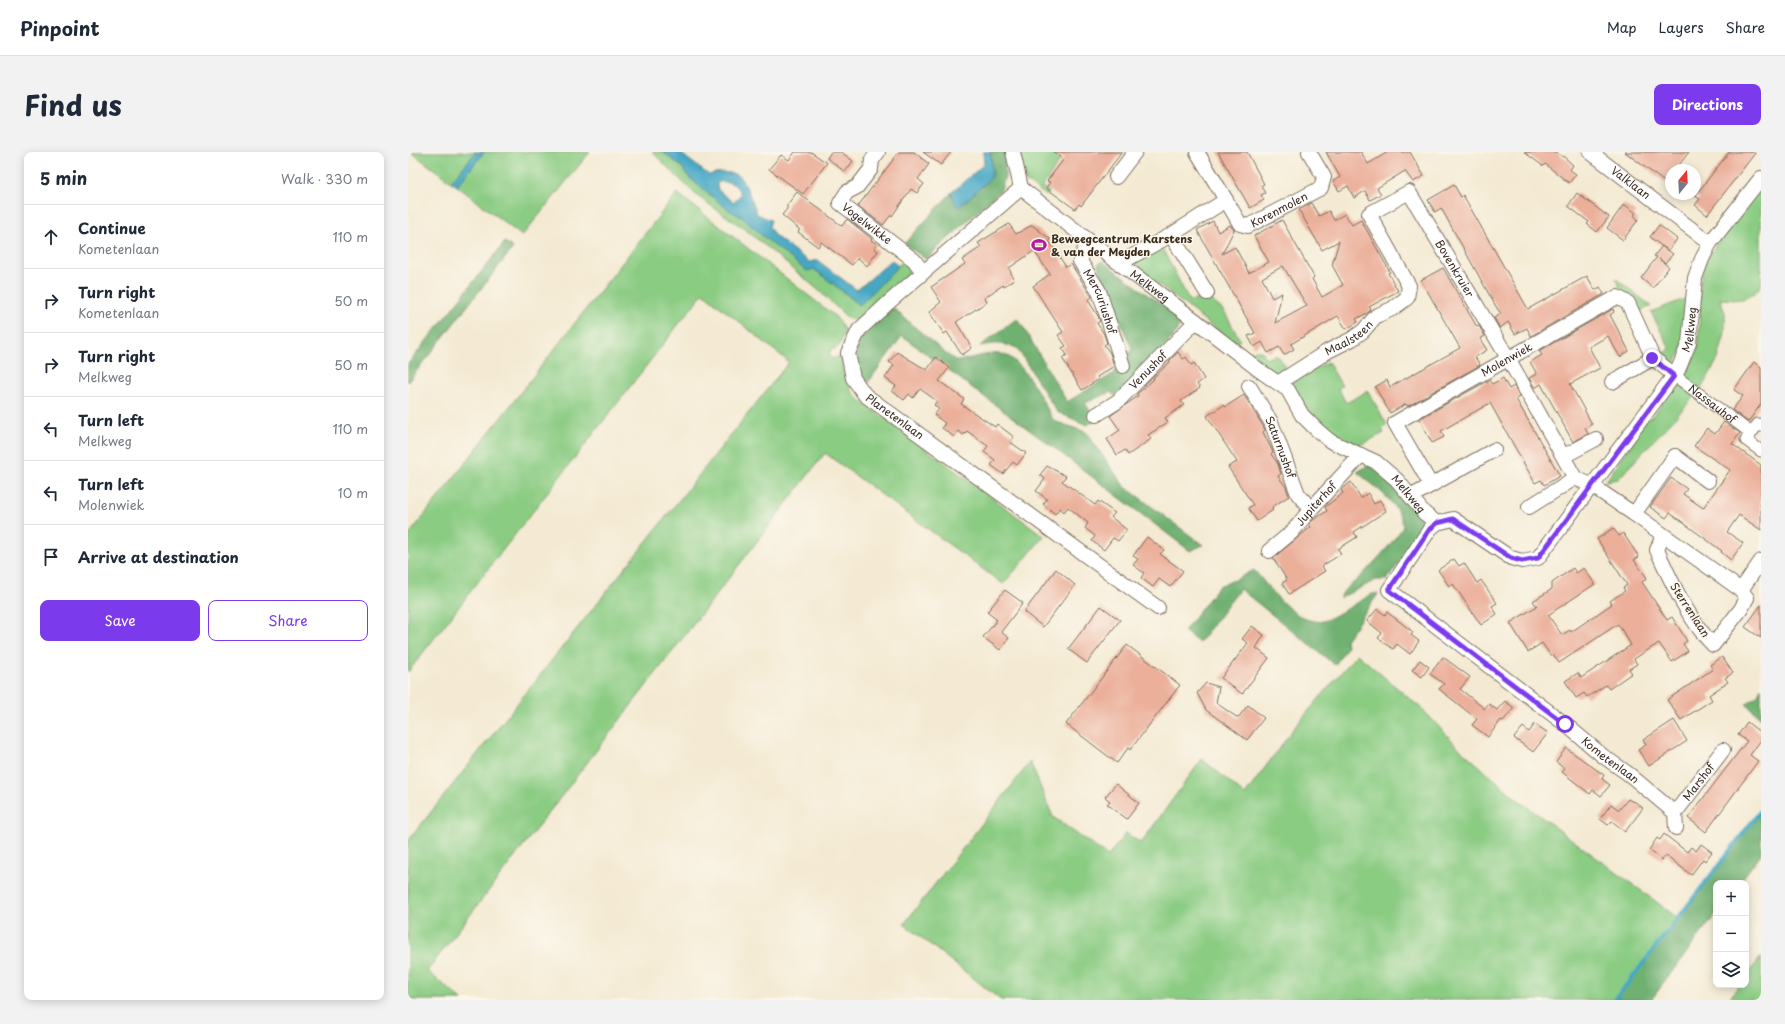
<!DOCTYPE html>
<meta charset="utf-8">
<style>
body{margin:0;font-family:"Playpen Sans",sans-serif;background:#f2f2f3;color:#1f2937}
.controls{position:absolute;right:12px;bottom:12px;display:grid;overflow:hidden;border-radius:8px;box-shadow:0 2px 10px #0003}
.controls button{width:36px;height:36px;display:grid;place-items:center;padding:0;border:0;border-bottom:1px solid #e0e1e3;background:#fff;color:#1f2937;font:20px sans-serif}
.compass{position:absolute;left:1257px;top:12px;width:36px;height:36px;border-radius:50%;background:#fff;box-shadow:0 2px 10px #0003;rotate:18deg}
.stop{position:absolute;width:12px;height:12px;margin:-9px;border:3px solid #7c3aed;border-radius:50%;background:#fff}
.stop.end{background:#7c3aed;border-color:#fff;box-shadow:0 1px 4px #0008}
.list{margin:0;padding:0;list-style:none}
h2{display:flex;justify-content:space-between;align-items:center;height:52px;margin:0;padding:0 16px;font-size:17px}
h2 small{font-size:13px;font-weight:400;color:#747a83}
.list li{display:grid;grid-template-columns:26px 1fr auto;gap:12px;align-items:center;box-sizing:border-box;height:64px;padding:0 16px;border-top:1px solid #e0e1e3}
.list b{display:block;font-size:15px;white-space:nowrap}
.list p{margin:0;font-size:13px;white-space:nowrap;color:#747a83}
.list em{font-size:13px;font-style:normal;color:#747a83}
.actions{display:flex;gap:8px;padding:12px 16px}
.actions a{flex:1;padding:9px 0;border:1px solid #7c3aed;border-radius:8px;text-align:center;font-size:14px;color:#7c3aed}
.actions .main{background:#7c3aed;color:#fff}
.icon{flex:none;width:22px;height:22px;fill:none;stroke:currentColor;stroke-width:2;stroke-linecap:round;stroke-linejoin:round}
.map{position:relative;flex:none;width:1353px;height:848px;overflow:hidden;border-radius:8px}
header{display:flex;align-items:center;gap:24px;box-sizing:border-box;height:56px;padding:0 20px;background:#fff;border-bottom:1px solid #e0e1e3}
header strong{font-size:19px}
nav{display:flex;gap:22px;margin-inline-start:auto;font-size:14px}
.intro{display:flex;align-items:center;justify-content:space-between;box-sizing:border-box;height:96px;padding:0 24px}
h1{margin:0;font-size:28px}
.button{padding:10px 18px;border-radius:8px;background:#7c3aed;color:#fff;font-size:14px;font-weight:700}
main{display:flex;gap:24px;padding:0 24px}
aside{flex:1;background:#fff;border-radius:8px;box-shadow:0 2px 10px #0003}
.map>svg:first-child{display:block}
.green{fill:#8bcc83;stroke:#637b50}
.forest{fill:#70b071;stroke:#566d48}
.water{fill:#44a7c4;stroke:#406871;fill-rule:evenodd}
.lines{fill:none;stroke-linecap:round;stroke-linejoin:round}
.stream{stroke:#44a7c4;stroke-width:4}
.building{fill:#ebaf9a;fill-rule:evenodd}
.pedestrian-casing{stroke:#7c6d5d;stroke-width:13}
.minor-casing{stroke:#7c6d5d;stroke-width:16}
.pedestrian{stroke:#fff;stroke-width:11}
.minor{stroke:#fff;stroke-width:14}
.route{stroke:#7c3aed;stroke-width:5}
.labels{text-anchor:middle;stroke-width:3;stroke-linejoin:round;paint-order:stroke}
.street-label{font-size:11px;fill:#3b2a1e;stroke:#fbf7ec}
.poi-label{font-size:11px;font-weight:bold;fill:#3b2a1e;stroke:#fbf7ec;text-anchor:start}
</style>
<header>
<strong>Pinpoint</strong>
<nav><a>Map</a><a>Layers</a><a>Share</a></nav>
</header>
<div class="intro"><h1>Find us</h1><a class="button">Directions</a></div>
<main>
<aside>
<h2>5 min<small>Walk · 330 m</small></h2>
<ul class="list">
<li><svg class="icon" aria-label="ahead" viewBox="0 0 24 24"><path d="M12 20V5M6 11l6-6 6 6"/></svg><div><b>Continue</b><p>Kometenlaan</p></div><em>110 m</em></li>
<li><svg class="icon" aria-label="right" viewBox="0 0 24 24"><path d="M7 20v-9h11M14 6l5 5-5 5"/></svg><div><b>Turn right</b><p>Kometenlaan</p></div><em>50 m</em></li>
<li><svg class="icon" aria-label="right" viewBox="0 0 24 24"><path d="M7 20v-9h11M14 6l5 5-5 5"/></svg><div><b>Turn right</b><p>Melkweg</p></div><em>50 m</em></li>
<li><svg class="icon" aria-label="left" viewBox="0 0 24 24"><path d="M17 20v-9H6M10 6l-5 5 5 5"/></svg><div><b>Turn left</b><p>Melkweg</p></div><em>110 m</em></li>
<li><svg class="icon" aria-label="left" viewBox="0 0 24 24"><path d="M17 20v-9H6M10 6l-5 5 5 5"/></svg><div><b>Turn left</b><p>Molenwiek</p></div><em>10 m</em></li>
<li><svg class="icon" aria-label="arrive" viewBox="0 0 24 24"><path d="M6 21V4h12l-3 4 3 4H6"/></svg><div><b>Arrive at destination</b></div></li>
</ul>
<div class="actions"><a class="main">Save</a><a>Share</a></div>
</aside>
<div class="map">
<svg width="1353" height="848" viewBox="0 0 1353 848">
<rect width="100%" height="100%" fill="#fbf7ec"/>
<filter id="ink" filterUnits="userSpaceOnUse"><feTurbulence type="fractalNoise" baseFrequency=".025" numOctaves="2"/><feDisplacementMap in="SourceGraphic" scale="8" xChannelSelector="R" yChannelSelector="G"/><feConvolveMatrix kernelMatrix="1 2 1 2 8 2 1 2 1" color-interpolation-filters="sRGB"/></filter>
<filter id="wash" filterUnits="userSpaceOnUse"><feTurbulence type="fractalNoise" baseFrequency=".012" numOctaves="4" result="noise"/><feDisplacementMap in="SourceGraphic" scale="16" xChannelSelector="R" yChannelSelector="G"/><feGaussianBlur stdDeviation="0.9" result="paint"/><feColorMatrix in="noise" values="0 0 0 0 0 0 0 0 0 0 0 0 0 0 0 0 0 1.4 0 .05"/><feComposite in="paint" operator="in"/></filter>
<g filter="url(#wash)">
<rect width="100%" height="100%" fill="#f4ead3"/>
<path class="green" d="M3 0H68L43 30Z
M76 0H182L114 84 49 34Z
M244 0H255L274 15 280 24 290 33 321 58 334 65 358 87 406 117 452 153 489 114 498 108 501 121 456 165 451 168 441 167 409 137 337 77 289 44Z
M611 0H642L652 8 634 35 641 40 639 44 618 29Z
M1353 33V134C1340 150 1331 148 1312 147L1317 161V181L1310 207 1297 230 1286 245 1210 327 1198 329 1225 290C1227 278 1235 268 1246 263 1257 244 1276 226 1285 208 1296 187 1289 146 1294 121 1297 100 1339 52 1353 33Z
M269 41 428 165 437 179 431 194 421 200 423 207 433 204C436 226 437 234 454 250L636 384 611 414 595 432 417 301 19 819 54 848H0V689L381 210 295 141 0 520V384Z
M753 94 782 150 797 143 816 159 832 188 827 192 726 113 727 108Z
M1207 126 1243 154 1229 161 1217 145Z
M1282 145 1273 201 1266 211 1253 203 1262 197 1243 160Z
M848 198 855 200 858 207 867 203 871 205 880 218 868 222 840 202Z
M920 210 934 234 930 236 938 251 960 239 979 273 974 277 976 281 952 293C916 282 900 260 881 230Z
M949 502 1014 557 1052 597 1109 647 1270 766 1207 848H593L496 772 622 610 645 665 700 704 718 681 733 691 794 607 837 643 886 576Z
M1353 805V848H1320L1331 833H1338V824Z"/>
<path class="forest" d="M583 0H597V25L593 38 518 107 496 92 543 41 551 55 584 25Z
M97 90 105 96 0 230V212Z
M694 109 773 167C771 187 724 229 709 245L702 240 677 251 688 268 679 273 649 260 609 196C596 191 586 191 572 194L607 168H611L659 250 705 222 711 214 712 207 720 204 724 197 692 119 690 112Z
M485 156 538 202 549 209C561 207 582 200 594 202 615 206 636 252 646 269L678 280 716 334 795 393 782 399 658 305 494 184 459 232C447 224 445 198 453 186 461 175 475 165 485 156Z
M961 313 984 330 1017 368 1016 374 979 428H968L932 446C938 433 942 435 951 426 967 410 982 394 995 375 992 351 967 335 949 320Z
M846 418C861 435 888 474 915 469 925 466 954 448 964 442H970L938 488 939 495 927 513 832 437 791 491 776 479 811 434 829 427Z
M1353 535V566L1338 552 1350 543Z
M1353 659V702L1331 731H1308V762L1243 848H1207Z"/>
<path class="water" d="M68 0H76L49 34 43 30Z
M255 0H271L301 23C310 19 320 20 330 23L338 34 349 62 363 68 361 75 366 83 401 110 409 108 449 138 484 108 490 114 452 153 406 117 399 119 358 87 334 65 321 58 290 33 280 24 274 15ZM310 30C323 29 327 31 333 42L326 51 310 38 309 31Z
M575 0H583L584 25 550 56 543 41 576 12Z"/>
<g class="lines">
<path class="stream" d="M1207 848 1353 658"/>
</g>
<g id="blocks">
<path class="building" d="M387 0H403L419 11 395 42 361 17 373 3 381 8Z
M423 0H433L445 9 437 20 419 6Z
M491 0H506L521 12 510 27 516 32 509 41 503 37 484 64 483 63 475 73 450 54Z
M515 0H543L533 13Z
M646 0H714L673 54 671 52 667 57 638 36 642 30 639 29 656 7Z
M810 0H839L856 32 853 34 857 41 853 43 856 48 842 56Z
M918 0H953L960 12 980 0H1002L1016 24 1005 30 997 19 969 36 973 42 962 48 957 39 946 46 940 34 931 39 925 29 932 25Z
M1116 0H1148L1155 5V4L1165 13 1162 18 1168 22 1161 31 1137 12 1135 14Z
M1217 0H1281L1267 18H1263V35Z
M1321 0H1348L1299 63 1287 53 1292 47 1287 44Z
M1046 33 1053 45 1055 43 1120 157 1179 124 1187 138 1192 135 1196 142 1123 184 1119 176 1107 182 1100 170 1092 176 1086 166 1093 162 1087 153 1033 56 1027 60 1020 48Z
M389 40 434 74 439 67 464 87 463 88 469 92 466 96 470 99 459 114 450 106 444 113 413 90 410 95 390 80 392 78 374 63 379 57V53Z
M1169 41 1201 65 1189 80 1179 72 1181 70 1160 54Z
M903 51 911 64 921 59 926 68 937 62 944 73 953 68 982 120 980 121 990 139 961 155 963 157 961 160 948 167 950 170 938 177 930 164 883 192 886 197 876 203 871 195 860 201 854 190 846 195 840 184 847 181 789 78 805 69 810 80 822 73 826 78 814 102 827 95 841 121 861 110 846 84 874 68 906 125 904 127 914 145 935 133 924 113 931 89 914 98 891 58ZM875 114 899 154 867 171 874 141 864 146 854 126Z
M1216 52 1228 61 1226 63 1230 68 1215 88 1199 76Z
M601 72 608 82 624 73 642 87 641 89 658 115 663 112 684 145 680 148 690 164 692 169 689 171 696 182 699 191 696 193 702 201 706 214 689 225 691 227 674 238 654 206 659 203 654 196 658 194 650 183 655 180 625 134 642 122 626 99 601 116 606 128 596 134 595 133 576 146 579 150 548 170 564 196 554 203 539 180 536 182 521 160 533 150 523 135 557 112 554 108 573 95 570 91Z
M1251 73 1269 87 1260 99 1242 85Z
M1254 94 1265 102 1257 111 1251 107 1261 115 1245 136 1233 126 1249 105 1246 104Z
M1035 116 1069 175 1071 174 1077 184 1072 187 1079 198 1067 205 1072 213 1002 253 999 254 998 252 982 261 967 235 979 228 982 235 1052 196 1013 128Z
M1205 157 1206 160 1202 163 1221 199 1212 205 1200 184 1181 195 1192 216 1162 232 1184 272 1177 276 1180 282 1165 290 1133 232 1127 236 1121 226 1129 222 1122 210 1134 203 1131 199Z
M489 200 519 218 528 205 541 216 531 229 556 247 553 252 587 275 589 272 606 285 602 290 618 301 609 313 605 310 595 322 583 313 587 308 576 300 580 294 559 279 555 283 550 279 546 285 534 276 537 271 526 263 531 257 526 253 529 249 512 237 505 246 501 242 496 248 484 239 488 234 477 226 486 213 481 210Z
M770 200 775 207 778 205 783 213 786 211 796 227 789 232 792 236 773 249 776 253 757 266 760 270 740 283 743 287 720 303 717 298 709 303 699 287 712 278 702 264 730 244 729 242 746 227 745 226 762 210 761 209Z
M1346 210 1353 215V252L1340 270 1324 258 1335 244 1326 238Z
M1095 226 1101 237 1106 234 1112 245 1108 247 1152 324 1136 333 1133 328 1127 331 1082 251 1033 279 1036 285 1024 291 1011 267 1081 228 1084 232Z
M836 243 855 274 857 278 855 280 865 300 863 302 870 312 873 322 870 324 878 335 881 344 864 355 865 358 849 369 840 356 845 353 820 315 829 310 799 264 816 253 817 255Z
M1316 270 1332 281 1324 292 1353 313V378L1331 363 1319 380 1335 391 1323 408 1313 400 1314 399 1262 361 1258 366 1242 355 1263 326 1279 337 1275 342 1295 356 1322 318 1286 294 1299 276 1307 282Z
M639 314 658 324 654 329 687 353 690 349 707 361 703 365 719 378 710 389 705 386 696 398 684 389 687 384 677 376 680 371 660 355 656 360 652 356 647 362 635 352 639 347 628 339 637 327 632 323Z
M943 330 953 346 960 341 966 352 972 348 978 359 946 380 949 385 930 397 933 402 914 414 917 419 881 442 874 431 879 428 865 406 894 382 903 375 901 372 905 368 919 359 917 355 935 341 933 338Z
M1205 376 1211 384 1215 381 1231 405 1226 408 1239 426 1234 430 1259 468 1264 465 1279 489 1275 492 1280 499 1264 510 1251 491 1226 507 1229 512 1221 517 1224 521 1201 537 1198 533 1179 545 1176 541 1168 546 1157 529 1170 521 1173 526 1223 493 1210 472 1151 511 1145 502 1143 504 1134 491 1120 500 1102 471 1129 454 1125 449 1144 437V431L1165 416 1168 421 1176 416 1187 432 1140 463 1154 483 1162 478 1163 480 1204 452 1202 449 1217 439 1215 436 1219 433 1189 387Z
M739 385 756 398 752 402 775 419 762 435 751 427 745 435 733 426 736 421 725 413 730 407 725 404Z
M1046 407 1051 414 1056 411 1069 431 1073 428 1089 451 1084 454 1089 462 1073 473 1045 432 1041 434 1030 418Z
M648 417 667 433 635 475 616 460Z
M597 438 615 451 593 480 601 486 592 498 575 485 589 468 579 460Z
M1353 453V486L1337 475Z
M693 454 712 468 679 511 660 497Z
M969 457 977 463 979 460 1005 480 1003 483 1011 489 1002 502 989 492 985 497 970 486 974 481 959 469Z
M844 474 856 483 848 496 861 506 834 542 813 526 840 491 834 487Z
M719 493 772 533 722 598 720 596 709 611 658 572Z
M1035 505 1062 525 1052 537 1077 557 1081 552 1089 558 1097 549 1106 556 1095 569 1093 568 1080 585 1064 573 1069 567 1031 537 1036 532 1022 522Z
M1314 505 1325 521 1317 526 1320 530 1301 543 1304 548 1273 568 1259 548 1305 517 1302 513Z
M1012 508 1021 515 1014 525 1004 518Z
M798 531 811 535 808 551 830 566 840 553 856 566 839 588 798 558 789 541Z
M1266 568 1279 589 1241 614 1230 598 1238 593 1235 588Z
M1339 570 1353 581V588L1342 603 1350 609 1298 680 1280 666 1339 589 1330 583Z
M1127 572 1140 581 1125 600 1106 586 1115 575 1121 580Z
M1158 596 1196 623 1194 627 1202 633 1193 644 1185 638 1182 642 1154 620 1157 617 1148 610Z
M708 632 731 651 719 667 699 652 702 649 697 645Z
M1220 647 1225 650 1226 649 1235 656 1217 680 1204 669 1200 673 1192 667 1203 652 1211 658Z
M1256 682 1279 700 1283 695 1288 699 1293 692 1304 700 1297 709 1295 707 1283 723 1258 703 1254 708 1241 698 1249 686 1252 688Z"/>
</g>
</g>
<g filter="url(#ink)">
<use href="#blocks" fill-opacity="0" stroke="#7c6d5d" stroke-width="1"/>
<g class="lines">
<g class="pedestrian-casing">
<g id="pedestrian">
<path id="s1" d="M1266 223 1343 281"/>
<path d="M1353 274 1350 272 1338 288 1353 299"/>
</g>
</g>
<g class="minor-casing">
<g id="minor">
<path id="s2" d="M470 0 464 8 463 17 449 35 439 40 432 51 506 108 515 120"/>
<path d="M605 0 613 36"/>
<path id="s3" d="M1182 0 1302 91"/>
<path d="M708 25 727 0"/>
<path id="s4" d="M613 36 680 88 788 169 851 218 880 238 894 263 909 278 922 289 968 310 989 328 1016 361 1029 371 1045 367 1103 406 1114 409 1130 406 1270 218 1281 191 1287 126 1294 107 1302 91 1353 26"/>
<path id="s5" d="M613 36 480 151 451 178 440 201 445 226 457 243 750 456"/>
<path id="s6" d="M818 48 832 72 840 74 913 36 916 25 901 0"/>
<path d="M763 83 799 141"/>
<path id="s7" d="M680 88 672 109 691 139 715 214"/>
<path d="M712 111 763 83 818 48 789 0"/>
<path d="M1204 230 1245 206"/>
<path id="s8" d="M870 231 920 199 944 187 955 179 968 164 984 157 999 146 1001 134 961 62 1001 40 1100 206 1167 326 1183 333 1226 362 1333 438 1339 446 1333 457 1305 493C1280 467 1264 431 1249 398L1255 383"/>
<path id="s9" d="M841 234 863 270 890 342 903 357"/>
<path id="s10" d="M688 263 710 249 788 169"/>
<path d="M1156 304 1188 287"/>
<path id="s11" d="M1023 333 987 271 1209 145 1220 151 1245 206 1266 223"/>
<path d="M1004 344 1086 298"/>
<path d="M1121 355 1167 326"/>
<path d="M1226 362 1267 304 1300 329"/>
<path id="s12" d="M1029 371 1022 377 981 438 1157 572 1195 604 1222 623 1267 661 1268 676"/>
<path id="s13" d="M861 399 884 380 903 357 953 303"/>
<path d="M1333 438 1353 409"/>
<path id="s14" d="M1267 661 1315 598"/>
</g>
</g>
<use href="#pedestrian" class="pedestrian"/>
<use href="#minor" class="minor"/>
</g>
</g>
<g class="lines" filter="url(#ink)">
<path class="route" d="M1157 572 981 438 1022 377 1029 371 1045 367 1103 406 1114 409 1130 406 1266 224 1244 206"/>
</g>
<defs>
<g id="stadium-bare" transform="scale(1.2)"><path d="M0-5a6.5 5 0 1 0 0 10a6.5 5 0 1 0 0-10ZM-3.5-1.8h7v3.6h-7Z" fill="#b5179e" stroke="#fbf7ec" stroke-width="2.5" paint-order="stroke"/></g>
</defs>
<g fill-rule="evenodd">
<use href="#stadium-bare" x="631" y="93"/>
</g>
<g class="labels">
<g class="street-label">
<text dy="4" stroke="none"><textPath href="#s3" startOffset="51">Valklaan</textPath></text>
<text dy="4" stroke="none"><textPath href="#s6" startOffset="71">Korenmolen</textPath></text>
<text dy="4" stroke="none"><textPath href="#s2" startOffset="100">Vogelwikke</textPath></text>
<text dy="4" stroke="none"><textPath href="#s8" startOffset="385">Bovenkruier</textPath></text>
<text dy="4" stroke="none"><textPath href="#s4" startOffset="162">Melkweg</textPath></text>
<text dy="4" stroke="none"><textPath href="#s7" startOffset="68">Mercuriushof</textPath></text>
<text dy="4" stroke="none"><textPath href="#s4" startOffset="930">Melkweg</textPath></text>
<text dy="4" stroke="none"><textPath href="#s8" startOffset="84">Maalsteen</textPath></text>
<text dy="4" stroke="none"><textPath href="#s11" startOffset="200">Molenwiek</textPath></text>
<text dy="4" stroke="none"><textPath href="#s10" startOffset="69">Venushof</textPath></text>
<text dy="4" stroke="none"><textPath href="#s1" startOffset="48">Nassauhof</textPath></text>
<text dy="4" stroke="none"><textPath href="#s5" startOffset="324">Planetenlaan</textPath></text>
<text dy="4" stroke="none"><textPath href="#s9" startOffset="69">Saturnushof</textPath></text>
<text dy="4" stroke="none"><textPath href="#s4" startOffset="498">Melkweg</textPath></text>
<text dy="4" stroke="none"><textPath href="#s13" startOffset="67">Jupiterhof</textPath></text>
<text transform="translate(1282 458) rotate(57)" y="4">Sterrenlaan</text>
<text dy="4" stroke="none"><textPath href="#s12" startOffset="362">Kometenlaan</textPath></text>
<text dy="4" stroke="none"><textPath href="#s14" startOffset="39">Marshof</textPath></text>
</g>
<g class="poi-label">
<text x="643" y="91">Beweegcentrum Karstens<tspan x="643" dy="13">&amp; van der Meyden</tspan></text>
</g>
</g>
</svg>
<div class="controls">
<button>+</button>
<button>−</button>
<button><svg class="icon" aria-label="layers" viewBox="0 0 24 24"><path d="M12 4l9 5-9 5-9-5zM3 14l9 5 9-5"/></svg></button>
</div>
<svg class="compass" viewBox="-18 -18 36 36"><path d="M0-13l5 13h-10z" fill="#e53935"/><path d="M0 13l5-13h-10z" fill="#747a83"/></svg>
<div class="stop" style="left:1157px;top:572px"></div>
<div class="stop end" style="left:1244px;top:206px"></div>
</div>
</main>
